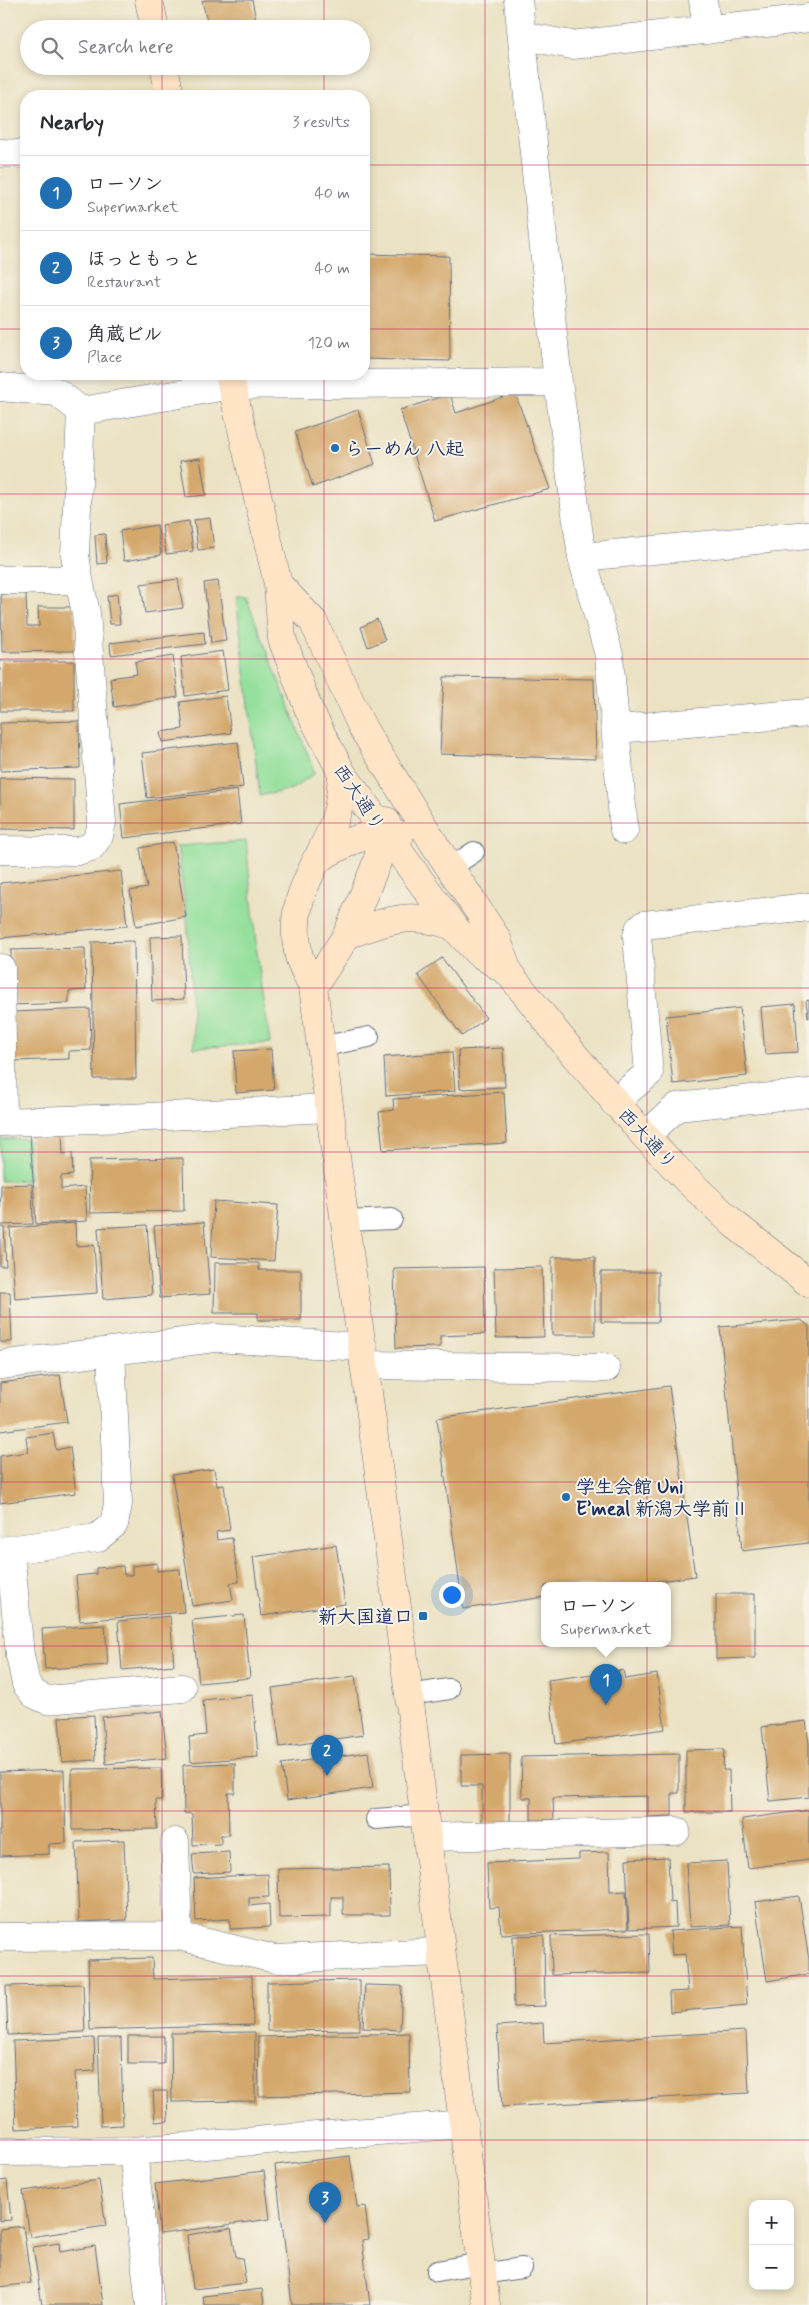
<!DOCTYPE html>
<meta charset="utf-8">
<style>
body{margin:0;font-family:Mynerve,"Klee One",sans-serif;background:#f7f7f7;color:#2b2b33}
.controls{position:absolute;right:15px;bottom:15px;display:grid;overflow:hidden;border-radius:10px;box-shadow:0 2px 8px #0003}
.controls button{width:45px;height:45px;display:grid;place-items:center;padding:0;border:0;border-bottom:1px solid #e1e1e2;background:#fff;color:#2b2b33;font:25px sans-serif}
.you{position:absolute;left:451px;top:1594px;width:18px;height:18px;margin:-12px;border:4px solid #fff;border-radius:50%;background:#1a73e8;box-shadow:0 0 0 8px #1a73e833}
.badge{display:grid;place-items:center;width:32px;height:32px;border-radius:50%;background:#1f6fb2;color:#fff;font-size:16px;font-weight:700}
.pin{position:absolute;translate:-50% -41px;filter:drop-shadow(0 1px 2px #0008)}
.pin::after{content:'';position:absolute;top:26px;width:18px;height:15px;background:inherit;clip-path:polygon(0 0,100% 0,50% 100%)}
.popup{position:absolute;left:541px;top:1582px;width:130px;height:65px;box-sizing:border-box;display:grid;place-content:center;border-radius:10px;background:#fff;filter:drop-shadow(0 1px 4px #0005);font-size:16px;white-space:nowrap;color:#7c7c81}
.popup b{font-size:19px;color:#2b2b33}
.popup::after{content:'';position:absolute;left:50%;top:100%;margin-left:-10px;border:10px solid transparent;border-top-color:#fff}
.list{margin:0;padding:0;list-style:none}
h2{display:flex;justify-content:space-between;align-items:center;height:65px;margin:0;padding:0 20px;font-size:21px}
h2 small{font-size:16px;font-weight:400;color:#7c7c81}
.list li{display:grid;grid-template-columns:32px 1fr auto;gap:15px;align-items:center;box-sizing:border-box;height:75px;padding:0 20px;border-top:1px solid #e1e1e2}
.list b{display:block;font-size:19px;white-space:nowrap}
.list p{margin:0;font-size:16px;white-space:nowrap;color:#7c7c81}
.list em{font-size:16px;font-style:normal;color:#7c7c81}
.icon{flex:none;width:28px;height:28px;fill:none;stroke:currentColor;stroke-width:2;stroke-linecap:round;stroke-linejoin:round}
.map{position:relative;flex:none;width:809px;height:2305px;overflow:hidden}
.search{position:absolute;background:#fff;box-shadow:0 2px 8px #0003;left:20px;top:20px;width:350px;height:55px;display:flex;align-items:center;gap:12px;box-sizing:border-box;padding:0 18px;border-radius:28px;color:#7c7c81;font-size:19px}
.panel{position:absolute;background:#fff;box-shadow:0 2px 8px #0003;left:20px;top:90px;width:350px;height:290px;border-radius:20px}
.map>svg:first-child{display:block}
.green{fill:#94e09c;stroke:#58887d}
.building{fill:#d4a86c}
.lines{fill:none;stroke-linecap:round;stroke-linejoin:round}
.lane-casing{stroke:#646e81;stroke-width:22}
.street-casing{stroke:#646e81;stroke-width:29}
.secondary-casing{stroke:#646e81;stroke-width:29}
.lane{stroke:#fff;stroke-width:20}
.street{stroke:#fff;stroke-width:28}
.secondary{stroke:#ffe4c6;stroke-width:28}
.grid{fill:none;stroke:#c2185b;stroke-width:1;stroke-opacity:0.55}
.poi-dot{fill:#1f6fb2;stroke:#f7f3e8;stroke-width:2}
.labels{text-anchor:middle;stroke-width:4;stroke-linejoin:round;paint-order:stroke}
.poi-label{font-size:19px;font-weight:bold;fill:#1b2f5e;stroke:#f7f3e8;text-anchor:start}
.street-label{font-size:19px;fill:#1b2f5e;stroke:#f7f3e8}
</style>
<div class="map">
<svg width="809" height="2305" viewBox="0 0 809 2305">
<rect width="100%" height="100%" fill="#f7f3e8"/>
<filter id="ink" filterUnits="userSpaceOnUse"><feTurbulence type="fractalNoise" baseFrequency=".02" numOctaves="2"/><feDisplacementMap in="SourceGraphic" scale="10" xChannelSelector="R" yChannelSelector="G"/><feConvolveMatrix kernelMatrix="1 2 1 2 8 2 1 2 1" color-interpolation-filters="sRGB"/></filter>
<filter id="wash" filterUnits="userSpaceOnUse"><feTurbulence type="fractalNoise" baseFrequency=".0096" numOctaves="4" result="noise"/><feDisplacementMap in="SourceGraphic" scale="20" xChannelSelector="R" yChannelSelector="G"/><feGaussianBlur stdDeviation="1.12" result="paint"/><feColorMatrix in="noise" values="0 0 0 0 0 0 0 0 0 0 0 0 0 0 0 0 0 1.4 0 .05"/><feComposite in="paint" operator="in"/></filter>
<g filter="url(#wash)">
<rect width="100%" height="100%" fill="#ebe2c3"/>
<path class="green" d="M236 597H246L315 773 292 789 260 796Z
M246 841 257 953 270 1043 194 1048 187 916 177 846Z
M28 1138 29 1180 0 1181V1139Z"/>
<g id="blocks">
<path class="building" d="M206 0H252L258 29H209L202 1Z
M364 254 449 256 450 361 364 359Z
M515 393 550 489 435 521 400 410 450 394 456 413Z
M358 410 375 464 313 487 295 432Z
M200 458 206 495 186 497 180 461Z
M210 518 214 548 198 550 194 520Z
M189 521 193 551 166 554 162 525Z
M157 525 161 555 124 561 120 531Z
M105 534 107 563 97 564 95 535Z
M178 579 183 608 145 613 141 584Z
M218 581 226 641 211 643 204 583Z
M26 593 27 626H39L38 607H75V651L2 652 1 594Z
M117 594 120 624H110L107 596Z
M377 619 385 640 368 647 361 627Z
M204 632 205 644 111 655 110 643Z
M223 651 228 690 185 696 181 657Z
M173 656 178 697 114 707 110 678 137 674 135 662Z
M0 661H74V711H0Z
M444 677 594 679 596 759 440 754Z
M226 696 231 733 162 742 160 732 183 729 180 702Z
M79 721 80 768 0 771V723Z
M238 742 243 787 147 798 142 753Z
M0 778 74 779V830L0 829Z
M237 790 241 824 124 838 120 804Z
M173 842 186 917 136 926 130 891 147 888 140 848Z
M121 871 127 926 0 938V883Z
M182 936 184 999 152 1001 150 937Z
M134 941 136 1079H94L92 942Z
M85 948 86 990 69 991V1003L12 1005 11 950Z
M442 958 486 1018 462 1036 418 975Z
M809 1000V1018H808L806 1001Z
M795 1004 798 1052 765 1054 761 1007Z
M740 1008 747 1076 673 1084 666 1016Z
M90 1009 91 1050 69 1051V1059L14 1061 12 1012Z
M503 1048 505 1087 460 1089 458 1050Z
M271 1049 274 1090 236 1093 234 1051Z
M452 1052 455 1091 386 1096 384 1057Z
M504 1092 507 1143 383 1150 379 1112 394 1110 393 1099Z
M62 1133 63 1154 72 1153 73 1175 61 1176V1189L85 1187 87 1221 36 1224 30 1135Z
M183 1158 184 1211 90 1213 89 1160Z
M32 1184 33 1224 0 1225 1 1185Z
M214 1201 278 1205 274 1261 211 1257Z
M204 1222 210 1294 160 1298 154 1226Z
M75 1223 76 1246 94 1245 97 1293 15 1299 10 1228Z
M147 1225 152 1295 103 1299 98 1228Z
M0 1227H4L6 1266H0Z
M552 1257H595V1335H552Z
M215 1263H259V1270H301V1320H258V1313H214Z
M484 1267 485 1334 440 1336V1347L396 1348 394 1269Z
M542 1267 544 1337 496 1338 494 1268Z
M601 1272H658V1322H601Z
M0 1292H10L12 1342H0Z
M801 1320 809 1326V1543L742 1551 720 1327Z
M60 1375 67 1422 0 1431V1383Z
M669 1386 695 1576 622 1586H545V1597L463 1609 437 1418Z
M53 1433 56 1450 70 1447 76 1493 0 1503V1456L28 1452 26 1437Z
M214 1469 217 1486 224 1485 230 1530 216 1532 217 1540 232 1538 239 1582 230 1583 233 1600 192 1606 172 1475Z
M336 1545 345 1604 261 1616 253 1557Z
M157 1563V1571L180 1569 184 1612 80 1621 76 1576 96 1574V1568L123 1566 124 1575H132V1566Z
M716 1594H755V1658L716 1659Z
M244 1615 250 1678 199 1683 192 1620Z
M170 1616 174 1665 122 1670 118 1621Z
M105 1625 108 1665 45 1669 42 1629Z
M623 1670 625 1679 657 1674 665 1729 556 1744 548 1680Z
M355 1676 363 1735 280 1747 272 1688Z
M253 1695 258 1757 191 1762 189 1737 206 1735 203 1700Z
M162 1711 167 1758 106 1764 102 1717Z
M94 1715 96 1760 62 1762 59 1717Z
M806 1721 809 1743V1797L770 1801 762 1727Z
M724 1749 723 1770H729L730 1812H686V1750Z
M368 1752 373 1788 287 1800 282 1764Z
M510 1754V1823L482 1824V1786H461V1755Z
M679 1754V1793H672V1816L648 1817V1796L553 1798 554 1820H531V1798H522L521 1757Z
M235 1763V1793H228L229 1835H221V1844L193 1845 192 1814 184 1813 183 1765Z
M161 1768 162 1800H156L157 1829 72 1830V1769Z
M64 1770 66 1843 49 1844V1854L0 1856V1772Z
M809 1810V1860L748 1868 742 1819Z
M124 1840 127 1920 79 1922 76 1842Z
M229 1852 230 1872 194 1874 192 1854Z
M609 1852 610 1892 626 1891 628 1929 501 1934 499 1907 489 1908 487 1863 579 1859V1853Z
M668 1857 670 1903 675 1902 676 1927 629 1929 626 1859Z
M727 1861 730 1925 690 1927 686 1863Z
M389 1867 390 1915H343V1897H331V1917L279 1918 278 1869Z
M268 1874 269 1897 249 1898V1906L269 1904 270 1927 230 1929V1919L196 1921 194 1878Z
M799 1896 809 1960V1974L767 1981 755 1902Z
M742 1926 747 2005 670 2012 669 1992 688 1991 685 1954 672 1955 670 1931Z
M649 1934 650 1973 552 1975 551 1936Z
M544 1935 545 2006 514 2007 513 1936Z
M152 1958 153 1979 252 1976 253 2025 90 2030 88 1960Z
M360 1980V2030L267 2031V1982Z
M83 1984 85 2032 8 2035 6 1986Z
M365 1985 402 1986 400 2030 363 2028Z
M543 2023 544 2043 746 2031 749 2093 502 2107 497 2026Z
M255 2032V2101L172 2102 171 2033Z
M409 2033 410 2092 259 2096 258 2037Z
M128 2036H164V2064H128Z
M94 2038 95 2071 75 2072 77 2126 16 2129 13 2041Z
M98 2038H121L123 2125 101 2126Z
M153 2091H167L168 2121 155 2122Z
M350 2156 357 2207 365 2206 369 2239 362 2240 370 2305H292L275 2165Z
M264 2171 270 2219 160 2234 155 2184Z
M7 2180 11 2220 0 2221V2181Z
M99 2180 106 2226 30 2237 23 2191Z
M23 2226 31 2283 0 2287V2229Z
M231 2228 236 2257 242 2258 246 2283 193 2289 187 2235Z
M59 2243 60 2252 95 2246 103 2305H42L33 2247Z
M262 2289 264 2305H204L203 2296Z"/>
</g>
</g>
<g filter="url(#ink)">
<use href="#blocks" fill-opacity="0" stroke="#646e81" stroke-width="1"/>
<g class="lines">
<g class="lane-casing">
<path id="lane" d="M450 868 474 852
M320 1047 369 1037
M345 1221 392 1219
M409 1695 449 1689
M376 1819 425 1815
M437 2271 481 2263
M482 2274 522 2268"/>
</g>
<g class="street-casing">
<path id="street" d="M518 0 558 382 582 557 609 655 624 830
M703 0 707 30
M523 36 572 45 809 18
M0 153 26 154
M0 387 57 392 81 411
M582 557 809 535
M0 580H79L75 555 81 411 232 385 558 382
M617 729 809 713
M0 850 77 851 91 847 99 836 102 822 86 613 79 580
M1 968 3 1122
M614 1102 649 1073 637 936 639 929 644 925 809 907
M0 1122 129 1118 328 1108
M645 1136 677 1107 809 1093
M0 1365 215 1338 363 1347
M365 1365 606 1368
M10 1550 20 1655 26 1684 34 1694 47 1700 182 1688
M0 1551 97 1538 114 1524 118 1504 111 1351
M428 1837 676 1831
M175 1842 178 1936
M0 1937 178 1936 275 1959 441 1952
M133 2151 150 2305
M0 2152 133 2151 464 2124"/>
</g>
<g class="secondary-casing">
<path id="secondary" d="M149 0 155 29
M164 66 170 96
M229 374 278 584 282 639 309 710 342 773 453 926 477 952 508 972 575 1056 645 1136 687 1180 734 1224 809 1283
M278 584 313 621 363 729 435 845 497 939 508 972
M342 773C341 790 340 806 334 822 317 868 287 898 298 952 300 964 308 976 313 987L409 1695 486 2305
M316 860C346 843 365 830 400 835
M347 935C388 920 410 911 453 926
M313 987 347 935 377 862 386 821"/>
</g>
<use href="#lane" class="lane"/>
<use href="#street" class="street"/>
<use href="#secondary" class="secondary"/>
</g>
</g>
<path class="grid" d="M162 0V29M324 0V29M485 0V2305M647 0V2305M162 66V96M324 66V96M0 165H26M364 165H809M0 329H26M364 329H809M162 374V2305M324 374V2305M0 494H809M0 659H809M0 823H809M0 988H809M0 1152H809M0 1317H809M0 1482H809M0 1646H809M0 1811H809M0 1976H809M0 2140H809"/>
<g class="poi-dot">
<circle cx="335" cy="448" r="5"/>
<circle cx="566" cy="1497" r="5"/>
<rect x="418" y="1611" width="10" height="10" rx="2.5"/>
</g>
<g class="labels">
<g class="poi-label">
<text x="345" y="455">らーめん 八起</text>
<text x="576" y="1493">学生会館 Uni<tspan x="576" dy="22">E’meal 新潟大学前Ⅱ</tspan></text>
<text x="413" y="1623" text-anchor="end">新大国道口</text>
</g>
<g class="street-label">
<text transform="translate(360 797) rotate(56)" y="7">西大通り</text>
<text transform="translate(648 1138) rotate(47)" y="7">西大通り</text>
</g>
</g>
</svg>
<div class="controls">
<button>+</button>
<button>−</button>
</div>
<div class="you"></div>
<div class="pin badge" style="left:606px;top:1705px">1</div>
<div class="popup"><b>ローソン</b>Supermarket</div>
<div class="pin badge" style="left:327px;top:1776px">2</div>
<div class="pin badge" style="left:325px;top:2223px">3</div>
<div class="search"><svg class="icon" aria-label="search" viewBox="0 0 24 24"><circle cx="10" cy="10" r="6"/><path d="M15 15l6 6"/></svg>Search here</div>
<section class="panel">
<h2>Nearby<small>3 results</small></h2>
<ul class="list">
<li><span class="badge">1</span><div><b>ローソン</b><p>Supermarket</p></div><em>40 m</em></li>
<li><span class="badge">2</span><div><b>ほっともっと</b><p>Restaurant</p></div><em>40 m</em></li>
<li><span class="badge">3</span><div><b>角蔵ビル</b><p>Place</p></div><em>120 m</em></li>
</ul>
</section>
</div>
